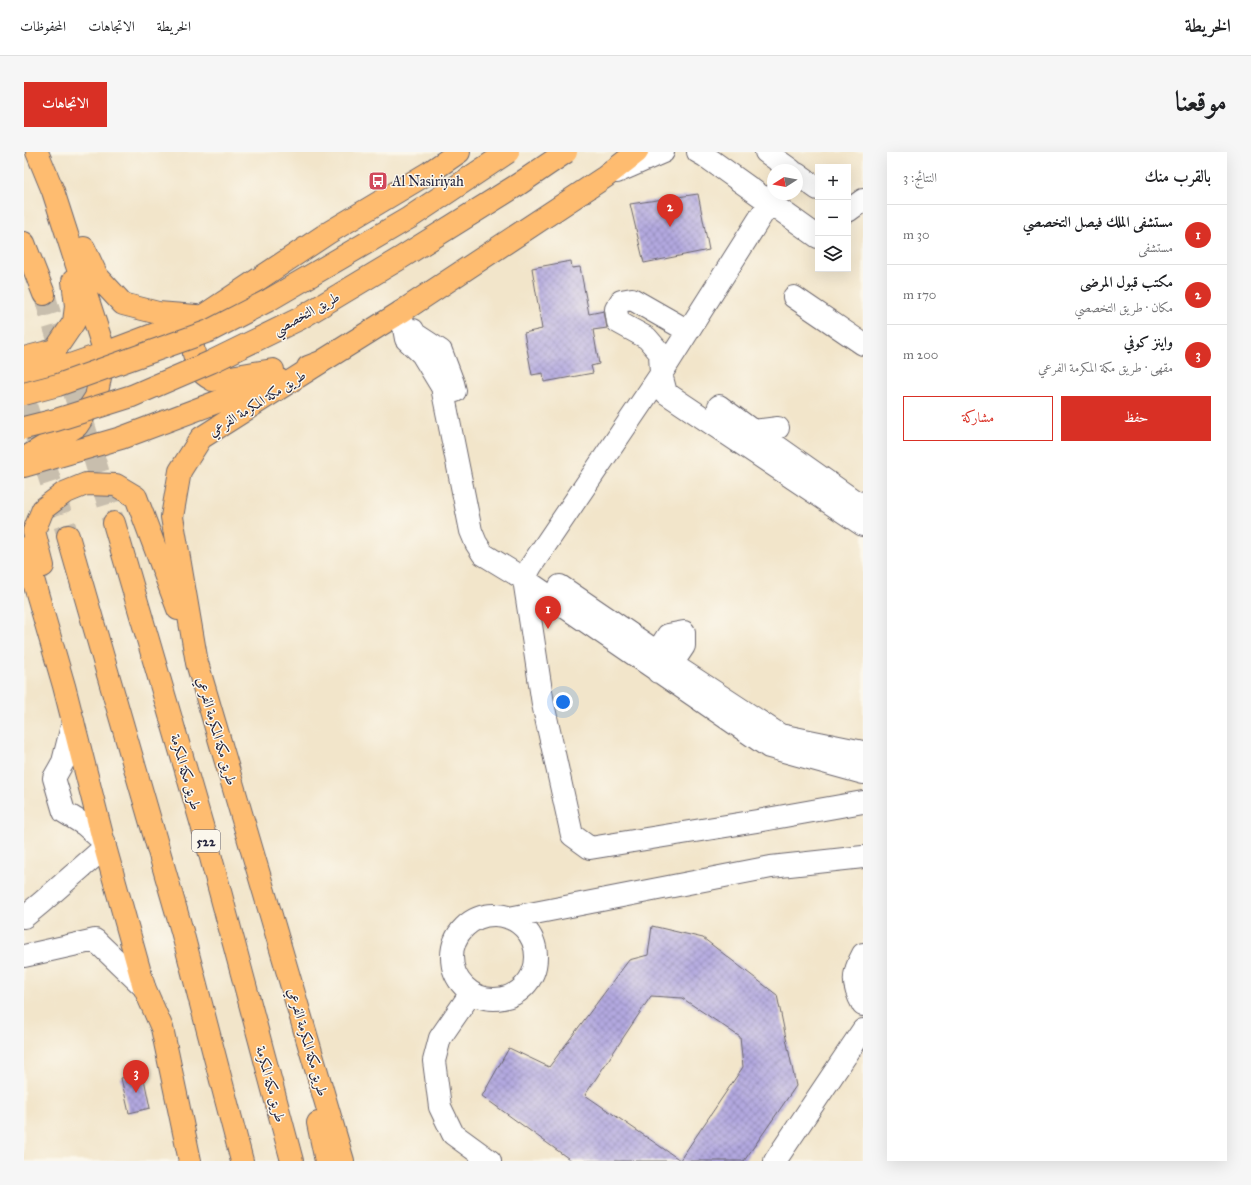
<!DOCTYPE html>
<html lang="ar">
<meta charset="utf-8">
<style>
body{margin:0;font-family:"IM FELL Great Primer",Amiri,serif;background:#f6f6f6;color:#202124;direction:rtl}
.controls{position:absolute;right:12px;top:12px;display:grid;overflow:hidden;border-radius:0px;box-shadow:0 4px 16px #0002}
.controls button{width:36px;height:36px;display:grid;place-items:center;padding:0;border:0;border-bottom:1px solid #e0e0e0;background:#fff;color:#202124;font:20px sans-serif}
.compass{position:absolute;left:743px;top:12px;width:36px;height:36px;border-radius:50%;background:#fff;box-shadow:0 4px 16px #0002;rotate:259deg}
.you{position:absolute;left:539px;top:550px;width:14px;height:14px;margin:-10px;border:3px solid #fff;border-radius:50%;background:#1a73e8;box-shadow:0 0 0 6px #1a73e833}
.badge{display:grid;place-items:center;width:26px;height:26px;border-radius:50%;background:#d93025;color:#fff;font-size:13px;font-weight:700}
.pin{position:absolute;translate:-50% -33px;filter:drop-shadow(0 1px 2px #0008)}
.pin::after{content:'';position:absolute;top:21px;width:14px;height:12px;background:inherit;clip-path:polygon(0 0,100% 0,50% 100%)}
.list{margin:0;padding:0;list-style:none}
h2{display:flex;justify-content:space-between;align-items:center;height:52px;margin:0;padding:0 16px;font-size:17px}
h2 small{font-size:13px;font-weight:400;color:#757577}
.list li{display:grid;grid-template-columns:26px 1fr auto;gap:12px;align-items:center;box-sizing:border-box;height:60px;padding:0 16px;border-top:1px solid #e0e0e0}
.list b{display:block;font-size:15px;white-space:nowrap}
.list p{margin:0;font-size:13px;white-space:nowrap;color:#757577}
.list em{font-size:13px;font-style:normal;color:#757577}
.actions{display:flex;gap:8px;padding:12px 16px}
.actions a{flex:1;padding:9px 0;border:1px solid #d93025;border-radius:0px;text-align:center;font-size:14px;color:#d93025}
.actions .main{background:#d93025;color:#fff}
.icon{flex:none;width:22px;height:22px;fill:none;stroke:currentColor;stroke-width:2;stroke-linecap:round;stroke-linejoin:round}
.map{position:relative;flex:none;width:839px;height:1009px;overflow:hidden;direction:ltr;border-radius:0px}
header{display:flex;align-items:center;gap:24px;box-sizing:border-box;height:56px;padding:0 20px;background:#fff;border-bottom:1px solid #e0e0e0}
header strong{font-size:19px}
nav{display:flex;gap:22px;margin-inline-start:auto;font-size:14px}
.intro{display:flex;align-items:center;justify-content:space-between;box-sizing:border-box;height:96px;padding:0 24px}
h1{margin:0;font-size:28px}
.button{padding:10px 18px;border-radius:0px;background:#d93025;color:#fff;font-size:14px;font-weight:700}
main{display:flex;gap:24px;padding:0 24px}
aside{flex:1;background:#fff;border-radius:0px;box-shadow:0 4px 16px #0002}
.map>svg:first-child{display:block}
.building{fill:url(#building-cross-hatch);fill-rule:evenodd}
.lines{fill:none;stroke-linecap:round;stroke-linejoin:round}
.highway-tunnel{stroke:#c8bead;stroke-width:22;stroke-dasharray:22 11;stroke-linecap:butt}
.minor-casing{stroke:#6b666d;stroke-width:24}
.major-casing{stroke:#6b666d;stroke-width:24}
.highway-casing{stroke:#6b666d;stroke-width:24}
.minor{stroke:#fff;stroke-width:22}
.major{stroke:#febc70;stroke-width:22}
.highway{stroke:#febc70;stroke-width:22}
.major-bridge-casing{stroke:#6b666d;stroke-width:24;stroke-linecap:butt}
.major-bridge{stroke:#febc70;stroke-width:22}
.labels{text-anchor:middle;stroke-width:3;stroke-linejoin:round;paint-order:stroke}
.shield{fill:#fbf7ec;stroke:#636270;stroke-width:1}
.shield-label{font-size:13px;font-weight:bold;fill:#22223b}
.poi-label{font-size:14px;fill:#22223b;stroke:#fbf7ec;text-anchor:start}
.street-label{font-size:14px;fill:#22223b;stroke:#fbf7ec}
</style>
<header>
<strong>الخريطة</strong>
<nav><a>الخريطة</a><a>الاتجاهات</a><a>المحفوظات</a></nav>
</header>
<div class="intro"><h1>موقعنا</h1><a class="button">الاتجاهات</a></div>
<main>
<aside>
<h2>بالقرب منك<small>النتائج: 3</small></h2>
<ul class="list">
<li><span class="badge">1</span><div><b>مستشفى الملك فيصل التخصصي</b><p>مستشفى</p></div><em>30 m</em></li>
<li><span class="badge">2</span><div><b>مكتب قبول المرضى</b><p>مكان · طريق التخصصي</p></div><em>170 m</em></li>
<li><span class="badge">3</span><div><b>واينز كوفي</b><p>مقهى · طريق مكة المكرمة الفرعي</p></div><em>200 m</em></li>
</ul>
<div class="actions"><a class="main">حفظ</a><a>مشاركة</a></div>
</aside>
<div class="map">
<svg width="839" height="1009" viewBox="0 0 839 1009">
<defs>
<pattern id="building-cross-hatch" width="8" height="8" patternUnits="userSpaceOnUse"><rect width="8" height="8" fill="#b2a8df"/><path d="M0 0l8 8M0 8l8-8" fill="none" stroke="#9088b6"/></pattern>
</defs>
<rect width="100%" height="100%" fill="#fbf7ec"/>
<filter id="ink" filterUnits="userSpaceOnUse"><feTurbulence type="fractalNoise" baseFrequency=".025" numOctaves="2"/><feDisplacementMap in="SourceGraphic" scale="8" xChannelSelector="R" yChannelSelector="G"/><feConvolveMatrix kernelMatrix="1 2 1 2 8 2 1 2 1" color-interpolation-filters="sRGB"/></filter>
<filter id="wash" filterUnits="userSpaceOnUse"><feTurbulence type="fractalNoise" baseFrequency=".012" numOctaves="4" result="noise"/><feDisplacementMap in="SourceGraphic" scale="16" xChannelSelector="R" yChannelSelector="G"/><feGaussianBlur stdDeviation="0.9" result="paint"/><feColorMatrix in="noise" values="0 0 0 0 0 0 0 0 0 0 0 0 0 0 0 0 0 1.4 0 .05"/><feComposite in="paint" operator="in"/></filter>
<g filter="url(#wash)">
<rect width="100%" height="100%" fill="#f2e5ca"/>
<g id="blocks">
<path class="building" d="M674 42 685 98 620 111 606 52Z
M547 109 548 116 556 115 565 162 580 159 583 176 569 178 575 212 567 214 569 221 520 230 519 221 508 223 500 181 518 177 508 116Z
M628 774 679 786 753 843 772 934 720 1009H548L458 944 485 896 525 915 605 808 624 803ZM627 844 658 846 716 885 719 915 656 1008 561 943Z
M119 922 126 956 105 961 97 926Z"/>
</g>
</g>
<g filter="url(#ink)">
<use href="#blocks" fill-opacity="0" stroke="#6b666d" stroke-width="1"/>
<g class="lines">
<path class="highway-tunnel" d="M20 142 90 371
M0 247 44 384"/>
<g class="minor-casing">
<path id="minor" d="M674 0 681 4 794 85
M742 0 767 18
M593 20 639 0
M773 22 794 37
M751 42 637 222 507 414 500 427 745 595 839 621
M824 59 839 48
M770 145 839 192
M377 160 382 187 398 202 418 235 447 379 452 391 459 402 500 427 519 552 548 683 566 696 733 669 839 650
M389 178 391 182 417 199 429 231 431 239
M664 179 608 147 597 149 592 157 594 170 623 186 636 201 637 222 642 241 839 373
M695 254 729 279 754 276
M716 290 740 291 754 295 832 350 839 351
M536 434 633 500 648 512 756 583 839 600
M660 480V494L648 512 634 520 633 500 644 483Z
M49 570 39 610 30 626 40 660 61 673 80 690
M428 805a42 42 0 1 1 84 0a42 42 0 1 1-84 0Z
M0 765 17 751 81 695
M485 766 747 715 839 705
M839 802C828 822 828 833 839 853
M0 804 71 788 120 835
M447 841 416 886 410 909 416 955 429 982 466 1009
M751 1009 839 878"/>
</g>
<g class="major-casing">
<path id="major" d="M60 96 73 124 99 152 134 161 172 164
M175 169C166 185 167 206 179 221 181 224 186 226 189 228L249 218
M0 206 31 198 50 170 52 154 49 129
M297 210 177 286 156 319 148 365 173 511 319 1009
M284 215 297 210 377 160 581 25 613 0
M0 225 23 221 81 201 179 164 304 81 406 20 435 0
M1 306 53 274 72 245 81 201 29 39 13 0
M0 314 97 286 254 227
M0 396 40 534 81 695 120 835 138 876 166 1009
M19 414 10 379 19 357 40 341 62 332 92 333 112 345 154 457
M294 971 302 1009"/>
</g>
<g class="highway-casing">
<path id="highway" d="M0 91 20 142
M90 371 182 687 268 1009
M44 384 158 779 218 1009"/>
</g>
<use href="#minor" class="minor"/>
<use href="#major" class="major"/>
<use href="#highway" class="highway"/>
<g class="major-bridge-casing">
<path id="major-bridge" d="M0 242 34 233 185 179 245 148 385 66 484 0
M0 276 32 268 108 244 187 210 275 167 375 107 495 32 542 0"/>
</g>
<use href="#major-bridge" class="major-bridge"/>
</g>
</g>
<defs>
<g id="bus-square" transform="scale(1)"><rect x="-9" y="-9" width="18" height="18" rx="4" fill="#d1495b" stroke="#fbf7ec"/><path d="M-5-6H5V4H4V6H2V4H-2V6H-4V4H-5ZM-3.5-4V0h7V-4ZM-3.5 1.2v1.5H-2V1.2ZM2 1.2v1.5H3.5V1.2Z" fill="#fff"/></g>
</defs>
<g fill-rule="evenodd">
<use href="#bus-square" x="354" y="29"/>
</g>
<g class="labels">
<rect class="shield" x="168" y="678" width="28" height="22" rx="3"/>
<g class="shield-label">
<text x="182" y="694">522</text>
</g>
<g class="poi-label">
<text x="368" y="34">Al Nasiriyah</text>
</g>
<g class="street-label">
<text transform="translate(282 161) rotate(-29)" y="5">طريق التخصصي</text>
<text transform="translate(233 251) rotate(-32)" y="5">طريق مكة المكرمة الفرعي</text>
<text transform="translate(193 579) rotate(74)" y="5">طريق مكة المكرمة الفرعي</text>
<text transform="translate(162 620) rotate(74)" y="5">طريق مكة المكرمة</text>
<text transform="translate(284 890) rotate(74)" y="5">طريق مكة المكرمة الفرعي</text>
<text transform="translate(247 932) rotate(75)" y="5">طريق مكة المكرمة</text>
</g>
</g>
</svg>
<div class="controls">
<button>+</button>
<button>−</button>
<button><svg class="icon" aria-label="layers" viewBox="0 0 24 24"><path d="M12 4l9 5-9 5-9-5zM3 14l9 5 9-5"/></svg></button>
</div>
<svg class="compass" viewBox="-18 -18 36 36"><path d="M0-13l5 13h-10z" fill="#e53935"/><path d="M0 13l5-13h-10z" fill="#757577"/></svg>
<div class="you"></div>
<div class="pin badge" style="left:524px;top:477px">1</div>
<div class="pin badge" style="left:646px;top:75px">2</div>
<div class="pin badge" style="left:112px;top:941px">3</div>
</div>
</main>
